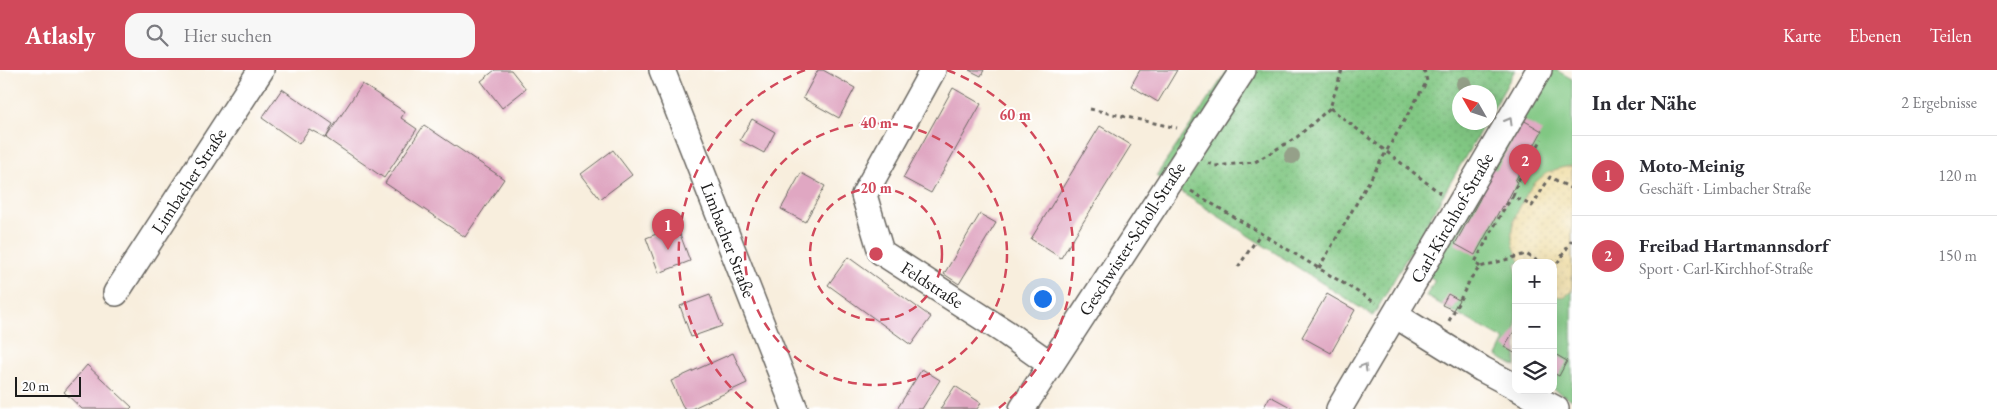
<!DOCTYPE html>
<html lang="de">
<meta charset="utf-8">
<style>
body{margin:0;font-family:"EB Garamond",serif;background:#f7f7f7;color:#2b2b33}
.controls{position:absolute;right:15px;bottom:15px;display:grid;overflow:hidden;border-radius:10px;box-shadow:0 5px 20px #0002}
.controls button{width:45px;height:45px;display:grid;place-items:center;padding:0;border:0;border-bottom:1px solid #e1e1e2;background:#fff;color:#2b2b33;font:25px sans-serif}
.compass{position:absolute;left:1452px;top:15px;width:45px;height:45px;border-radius:50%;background:#fff;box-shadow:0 5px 20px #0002;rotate:309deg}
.scale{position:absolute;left:15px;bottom:12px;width:66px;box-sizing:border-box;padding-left:5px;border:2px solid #1c1c1c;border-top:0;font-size:14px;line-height:18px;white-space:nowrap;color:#1c1c1c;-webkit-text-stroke:4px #fff;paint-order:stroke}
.you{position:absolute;left:1042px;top:228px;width:18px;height:18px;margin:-12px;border:4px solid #fff;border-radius:50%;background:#1a73e8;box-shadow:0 0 0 8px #1a73e833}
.badge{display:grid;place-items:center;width:32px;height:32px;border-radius:50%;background:#d1495b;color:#fff;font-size:16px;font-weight:700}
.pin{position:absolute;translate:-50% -41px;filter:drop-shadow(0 1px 2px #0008)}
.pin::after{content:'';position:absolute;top:26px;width:18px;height:15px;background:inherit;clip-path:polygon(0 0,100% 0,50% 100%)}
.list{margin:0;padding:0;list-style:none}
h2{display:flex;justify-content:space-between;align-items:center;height:65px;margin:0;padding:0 20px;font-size:21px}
h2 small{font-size:16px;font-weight:400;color:#7c7c81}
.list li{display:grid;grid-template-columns:32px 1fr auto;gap:15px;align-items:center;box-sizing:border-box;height:80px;padding:0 20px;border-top:1px solid #e1e1e2}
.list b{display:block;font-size:19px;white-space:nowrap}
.list p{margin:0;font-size:16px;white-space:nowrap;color:#7c7c81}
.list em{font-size:16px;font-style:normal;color:#7c7c81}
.icon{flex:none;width:28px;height:28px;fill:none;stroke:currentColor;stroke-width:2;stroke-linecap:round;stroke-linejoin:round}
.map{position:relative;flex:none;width:1572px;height:339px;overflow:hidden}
header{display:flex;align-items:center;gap:30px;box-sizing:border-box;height:70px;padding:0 25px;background:#d1495b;color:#fff}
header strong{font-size:24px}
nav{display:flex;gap:28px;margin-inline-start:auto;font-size:18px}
.search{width:350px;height:45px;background:#f7f7f7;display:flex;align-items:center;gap:12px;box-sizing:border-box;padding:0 18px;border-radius:15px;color:#7c7c81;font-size:19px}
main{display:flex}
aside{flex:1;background:#fff}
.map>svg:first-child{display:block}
.green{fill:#81c783;stroke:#4e7250}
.sand{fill:url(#sand-dots);stroke:#857b5d}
.park{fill:url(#park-dots);stroke:#4e7250}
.building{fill:#e0a7c2}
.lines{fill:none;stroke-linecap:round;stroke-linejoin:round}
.street-casing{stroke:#696660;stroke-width:28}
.path{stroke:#696660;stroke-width:3;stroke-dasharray:4 4;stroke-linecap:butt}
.street{stroke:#fff;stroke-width:25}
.tree{fill:#95a089}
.oneway{stroke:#999}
.ring{fill:none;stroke:#d1495b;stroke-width:2.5;stroke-dasharray:9 6}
.labels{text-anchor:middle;stroke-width:4;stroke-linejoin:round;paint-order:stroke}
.street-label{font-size:18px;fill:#1c1c1c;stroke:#fff}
.centre{fill:#d1495b;stroke:#fff;stroke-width:2.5}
.ring-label{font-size:15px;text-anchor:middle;font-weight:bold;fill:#d1495b;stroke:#fff;stroke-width:4;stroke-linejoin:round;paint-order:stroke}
</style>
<header>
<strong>Atlasly</strong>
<div class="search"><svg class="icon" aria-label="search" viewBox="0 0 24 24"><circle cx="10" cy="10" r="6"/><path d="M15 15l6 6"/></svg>Hier suchen</div>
<nav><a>Karte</a><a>Ebenen</a><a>Teilen</a></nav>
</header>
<main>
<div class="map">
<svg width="1572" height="339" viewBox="0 0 1572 339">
<defs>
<pattern id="sand-dots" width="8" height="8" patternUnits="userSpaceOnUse" patternTransform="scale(1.25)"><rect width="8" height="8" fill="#eeda9e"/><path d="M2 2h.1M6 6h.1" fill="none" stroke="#ccba88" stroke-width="1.8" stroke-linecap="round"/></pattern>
<pattern id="park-dots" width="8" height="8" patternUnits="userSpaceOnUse" patternTransform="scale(1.25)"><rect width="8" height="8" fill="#81c783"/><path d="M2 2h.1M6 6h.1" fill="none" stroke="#6faa71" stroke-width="1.8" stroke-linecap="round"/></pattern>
</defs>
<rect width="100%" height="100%" fill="#fff"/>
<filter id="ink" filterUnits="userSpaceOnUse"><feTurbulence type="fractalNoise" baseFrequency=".02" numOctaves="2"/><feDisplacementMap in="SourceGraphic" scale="10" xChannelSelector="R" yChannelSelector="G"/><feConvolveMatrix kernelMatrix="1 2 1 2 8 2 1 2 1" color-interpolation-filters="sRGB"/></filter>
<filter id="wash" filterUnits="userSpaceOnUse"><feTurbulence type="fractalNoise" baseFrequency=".0096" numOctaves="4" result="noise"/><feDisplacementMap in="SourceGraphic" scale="20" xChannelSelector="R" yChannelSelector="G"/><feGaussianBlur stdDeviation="1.12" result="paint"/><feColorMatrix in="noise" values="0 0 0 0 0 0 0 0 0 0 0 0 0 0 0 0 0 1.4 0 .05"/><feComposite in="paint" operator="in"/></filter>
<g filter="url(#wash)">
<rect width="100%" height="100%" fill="#f8eedd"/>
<path class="green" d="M1542 0H1556L1572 9V330L1553 319V193H1516V297L1497 286 1505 270 1426 226 1435 210 1427 205Z"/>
<path class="sand" d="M1572 96V220C1566 227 1562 228 1553 225V193H1521C1517 185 1513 176 1512 167 1511 156 1515 147 1520 137 1531 113 1544 99 1572 96Z"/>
<path class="park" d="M1228 0H1515L1490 45V22H1460V52L1485 53 1373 246 1156 106Z"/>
<g id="blocks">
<path class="building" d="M495 0H511L526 19 502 38 481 11Z
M818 0H823L855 18 839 48 803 28Z
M969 0H984L981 6Z
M1140 0H1177L1158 32 1131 16Z
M362 14 405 42 401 48 417 59 384 108 326 68Z
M953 18 981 34 931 123 903 108Z
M282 19 333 54 326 68 309 59 299 74 262 48Z
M752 49 775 62 764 83 740 70Z
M1523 50 1542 61 1515 111 1517 112 1504 137 1502 136 1475 185 1455 174 1482 125 1476 121 1489 96 1496 100Z
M424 55 504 109 465 167 385 113Z
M1100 56 1131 75 1061 188 1031 169Z
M613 80 632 105 600 129 581 104Z
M801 103 825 116 805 152 781 139Z
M980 144 996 153 959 214 944 204Z
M677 156 690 191 659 203 646 168Z
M848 187 931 247 911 275 828 215Z
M1327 224 1355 240 1331 283 1302 267Z
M1448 224 1459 230 1453 240 1442 235Z
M710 225 722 256 691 267 680 236Z
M1516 258V284L1504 277Z
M733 283 747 313 691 339H684L671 311Z
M1553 283 1567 291 1559 306 1553 303Z
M87 295 132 337 130 339H82L64 322Z
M922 299 940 310 922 339H897Z
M955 316 981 333 977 339H940Z
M1270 326 1294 339H1263Z"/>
</g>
</g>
<g filter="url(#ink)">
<use href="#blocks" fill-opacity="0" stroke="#696660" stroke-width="1"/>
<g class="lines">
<g class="street-casing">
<path id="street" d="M662 0 795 339
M933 0 864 125 881 182 1005 262 1050 294
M116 223 261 0
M1395 245 1482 299 1516 317
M1521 320 1556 339
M1022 339 1243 0
M1339 339 1539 0"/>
</g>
<path class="path" d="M1330 38 1440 123
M1090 39 1177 58
M1208 93 1215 96 1255 92 1297 67 1330 38 1342 0
M1191 121 1376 233
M1513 126 1519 109 1542 69
M1238 197 1261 163
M1480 197 1475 192 1502 142 1513 126 1532 136 1550 107 1572 119
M1319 198 1427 11 1424 0
M1553 200 1572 170
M1449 251 1471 208 1480 197 1526 184 1541 193"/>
<use href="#street" class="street"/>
</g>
<g class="tree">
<circle cx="1464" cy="14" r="8"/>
<circle cx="1292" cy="86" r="8"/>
</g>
<defs><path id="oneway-chevron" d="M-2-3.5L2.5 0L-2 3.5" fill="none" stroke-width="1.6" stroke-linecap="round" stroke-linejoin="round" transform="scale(1.25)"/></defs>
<g class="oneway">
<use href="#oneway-chevron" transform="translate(1509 51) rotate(-60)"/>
<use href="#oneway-chevron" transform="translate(1364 297) rotate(-59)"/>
</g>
</g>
<g class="ring">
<circle cx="876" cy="184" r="66"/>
<circle cx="876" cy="184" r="131"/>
<path d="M753 338A197 197 0 0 1 805 0M947 0A197 197 0 0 1 999 338"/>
</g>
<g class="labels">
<g class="street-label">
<text transform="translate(189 111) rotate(-57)" y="6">Limbacher Straße</text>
<text transform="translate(1452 148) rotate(-60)" y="6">Carl-Kirchhof-Straße</text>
<text transform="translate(1132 169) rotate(-57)" y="6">Geschwister-Scholl-Straße</text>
<text transform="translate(728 170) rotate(69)" y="6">Limbacher Straße</text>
<text transform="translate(932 215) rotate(33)" y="6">Feldstraße</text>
</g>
</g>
<circle cx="876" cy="184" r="8" class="centre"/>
<g class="ring-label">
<text x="1015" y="50">60 m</text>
<text x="876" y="58">40 m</text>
<text x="876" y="123">20 m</text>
</g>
</svg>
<div class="controls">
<button>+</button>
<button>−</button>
<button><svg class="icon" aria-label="layers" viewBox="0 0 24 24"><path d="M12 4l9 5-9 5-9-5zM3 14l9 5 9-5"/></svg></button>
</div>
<svg class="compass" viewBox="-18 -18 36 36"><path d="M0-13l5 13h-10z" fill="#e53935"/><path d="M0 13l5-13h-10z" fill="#7c7c81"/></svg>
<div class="scale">20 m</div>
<div class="you"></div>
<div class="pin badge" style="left:668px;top:180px">1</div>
<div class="pin badge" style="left:1525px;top:115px">2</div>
</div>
<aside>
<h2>In der Nähe<small>2 Ergebnisse</small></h2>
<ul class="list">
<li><span class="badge">1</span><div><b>Moto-Meinig</b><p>Geschäft · Limbacher Straße</p></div><em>120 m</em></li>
<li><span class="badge">2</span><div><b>Freibad Hartmannsdorf</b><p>Sport · Carl-Kirchhof-Straße</p></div><em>150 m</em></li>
</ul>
</aside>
</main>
